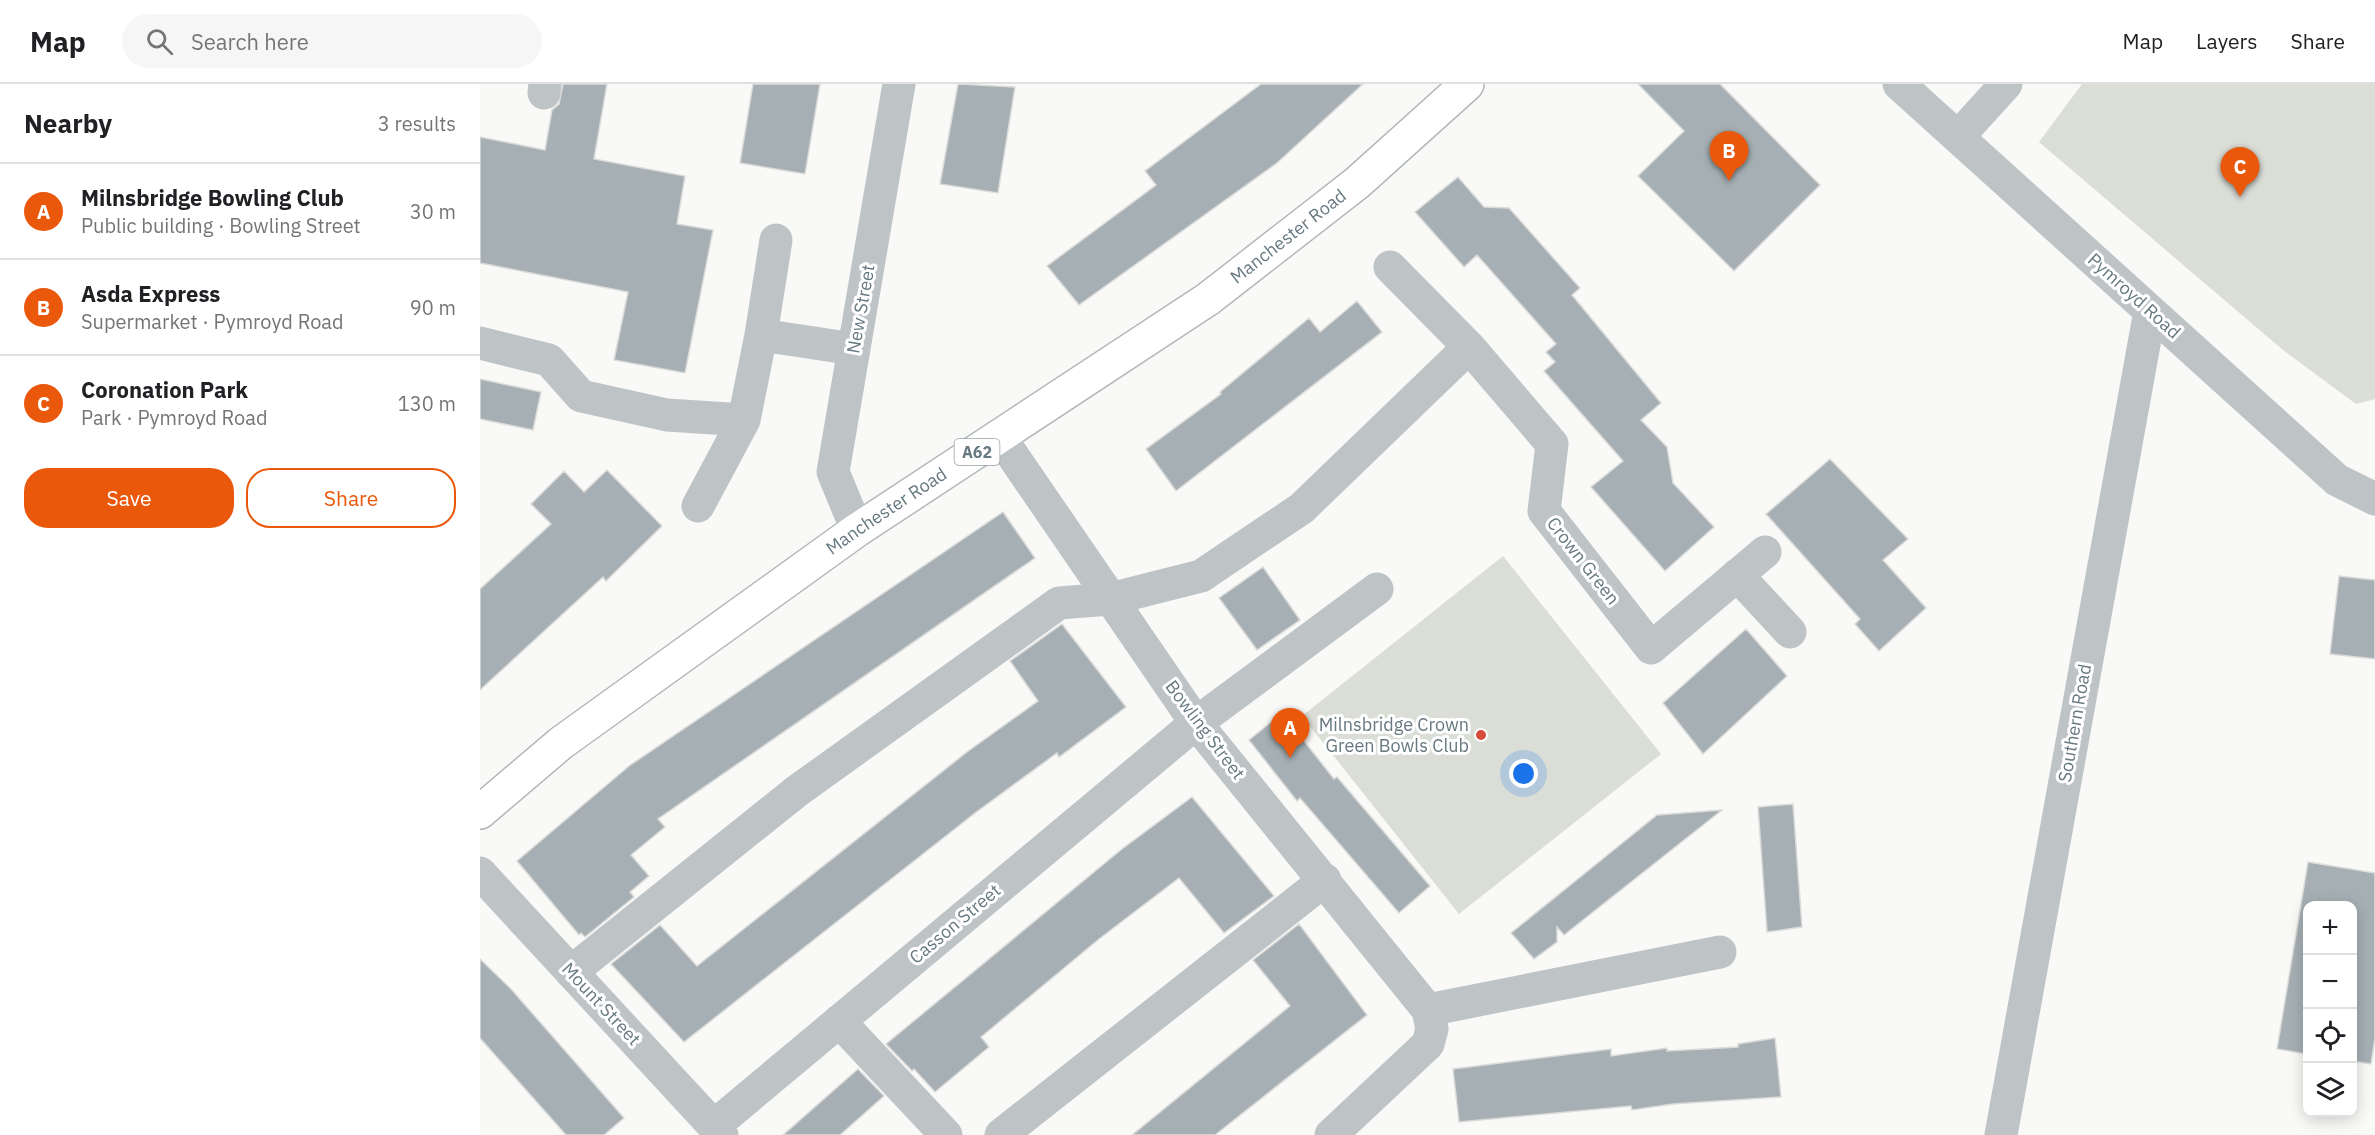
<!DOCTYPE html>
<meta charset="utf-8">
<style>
body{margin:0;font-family:"IBM Plex Sans",sans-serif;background:#f6f6f6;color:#202124}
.controls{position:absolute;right:18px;bottom:18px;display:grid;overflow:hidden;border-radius:12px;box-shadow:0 3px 15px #0003}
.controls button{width:54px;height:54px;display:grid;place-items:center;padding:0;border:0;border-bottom:2px solid #e0e0e0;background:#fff;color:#202124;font:30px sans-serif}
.you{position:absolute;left:1044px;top:690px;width:21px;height:21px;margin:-15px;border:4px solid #fff;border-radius:50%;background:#1a73e8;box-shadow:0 0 0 9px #1a73e833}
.badge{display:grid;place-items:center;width:39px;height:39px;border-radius:50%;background:#ea580c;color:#fff;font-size:20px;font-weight:700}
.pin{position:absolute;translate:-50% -50px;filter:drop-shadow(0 2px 3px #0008)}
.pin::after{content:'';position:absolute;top:32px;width:21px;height:18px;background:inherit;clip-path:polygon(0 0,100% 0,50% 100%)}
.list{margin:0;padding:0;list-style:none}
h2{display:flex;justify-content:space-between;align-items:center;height:78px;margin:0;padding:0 24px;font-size:26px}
h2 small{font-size:20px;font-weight:400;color:#757577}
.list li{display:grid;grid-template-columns:39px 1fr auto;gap:18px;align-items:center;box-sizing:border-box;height:96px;padding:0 24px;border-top:2px solid #e0e0e0}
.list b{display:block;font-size:22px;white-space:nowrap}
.list p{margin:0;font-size:20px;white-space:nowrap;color:#757577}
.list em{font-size:20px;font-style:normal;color:#757577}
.actions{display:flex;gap:12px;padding:18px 24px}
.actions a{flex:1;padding:14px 0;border:2px solid #ea580c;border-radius:24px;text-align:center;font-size:21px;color:#ea580c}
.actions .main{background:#ea580c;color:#fff}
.icon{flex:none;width:33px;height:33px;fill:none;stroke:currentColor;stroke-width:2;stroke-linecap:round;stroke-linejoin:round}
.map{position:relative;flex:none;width:1895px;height:1051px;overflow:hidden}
header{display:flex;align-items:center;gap:36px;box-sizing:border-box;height:84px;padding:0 30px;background:#fff;border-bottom:2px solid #e0e0e0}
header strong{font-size:28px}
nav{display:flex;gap:33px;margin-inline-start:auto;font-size:21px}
.search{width:420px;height:54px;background:#f6f6f6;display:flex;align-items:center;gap:15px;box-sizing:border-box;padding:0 21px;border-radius:33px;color:#757577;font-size:22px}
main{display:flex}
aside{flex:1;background:#fff}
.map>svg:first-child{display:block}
.green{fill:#daded7}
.building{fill:#a6b0b4;stroke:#dbdbd9;stroke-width:1.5}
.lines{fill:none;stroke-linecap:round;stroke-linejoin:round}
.major-casing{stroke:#b2b8bb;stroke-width:36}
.minor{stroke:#bec4c6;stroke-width:33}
.major{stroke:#fff;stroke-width:33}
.poi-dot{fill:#d64c3b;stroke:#fff;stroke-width:2}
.labels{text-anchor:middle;stroke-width:6;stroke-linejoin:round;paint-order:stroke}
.shield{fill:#fff;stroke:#94a0a6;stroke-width:1.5}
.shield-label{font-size:16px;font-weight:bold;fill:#667880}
.street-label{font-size:18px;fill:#667880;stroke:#fff}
.poi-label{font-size:18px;fill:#667880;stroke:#fff;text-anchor:end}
</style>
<header>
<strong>Map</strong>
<div class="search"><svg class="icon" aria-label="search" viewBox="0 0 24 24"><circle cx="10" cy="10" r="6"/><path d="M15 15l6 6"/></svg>Search here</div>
<nav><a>Map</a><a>Layers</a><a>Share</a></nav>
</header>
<main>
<aside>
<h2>Nearby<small>3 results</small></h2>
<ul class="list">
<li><span class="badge">A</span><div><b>Milnsbridge Bowling Club</b><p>Public building · Bowling Street</p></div><em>30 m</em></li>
<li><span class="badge">B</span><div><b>Asda Express</b><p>Supermarket · Pymroyd Road</p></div><em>90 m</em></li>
<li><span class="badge">C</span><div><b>Coronation Park</b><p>Park · Pymroyd Road</p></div><em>130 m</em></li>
</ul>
<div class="actions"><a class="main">Save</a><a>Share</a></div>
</aside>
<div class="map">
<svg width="1895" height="1051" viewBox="0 0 1895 1051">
<rect width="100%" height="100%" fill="#f9f9f7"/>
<path class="green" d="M1602 0H1895V315L1876 320 1803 266 1559 58Z
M1023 472 1181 670 979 830 822 632Z"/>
<path class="building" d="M83 0H127L114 75 205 92 197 140 233 146 205 289 134 276 148 208 0 179V53L65 66 72 26 79 20Z
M273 0H340L325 90 260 79Z
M478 0 535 3 518 109 460 100Z
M781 0H883L797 79 599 221 567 182 676 101 665 87Z
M1158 0H1240L1340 101 1254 187 1158 92 1204 47Z
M978 93 1004 123 1029 124 1100 204 1092 211 1181 319 1161 336 1187 363 1193 399 1234 443 1185 487 1111 403 1143 377 1064 287 1075 278 1066 268 1076 260 997 171 984 183 935 128Z
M877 217 902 248 696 407 666 365 741 310 740 308 829 234 840 248Z
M0 295 61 308 53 346 0 335Z
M1350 375 1428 455 1403 476 1446 524 1399 567 1375 540 1380 535 1286 430Z
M127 386 182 442 126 497 123 493 0 606V505L71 440 51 420 84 387 104 408Z
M523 428 555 474 178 735 185 743 151 771 169 792 150 808 154 813 105 853 101 849 99 851 37 777 149 682Z
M783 483 820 536 777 566 739 514Z
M1859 492 1895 496V575L1850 570Z
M582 540 646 623 579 673 577 669 495 729 204 958 131 880 180 841 217 882 487 668 558 617 530 577Z
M1266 545 1307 592 1223 670 1183 619Z
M802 629 854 695 857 693 950 802 919 829 820 714 817 717 769 656Z
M712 713 794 812 744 849 699 794 619 855 501 953 509 963 455 1008 434 985 432 987 406 960 642 765Z
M1313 720 1322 843 1287 848 1278 723Z
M1242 726 1084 851 1077 843V858L1054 875 1031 849 1177 731Z
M1828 778 1895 789V954L1891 980 1872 977V822H1827V970L1797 965Z
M819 840 887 931 735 1051H652L810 922 773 876Z
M0 875 31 905 144 1034 124 1051H86L0 954Z
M1295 954 1301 1013 1193 1020 1152 1026 1151 1022 979 1038 973 985 1131 965V972L1187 964V967L1258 963V960Z
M378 985 404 1012 360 1051H303Z"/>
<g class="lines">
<g class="major-casing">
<g id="major">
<path id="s1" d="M0 728 81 659 377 446 728 215 877 99 987 0"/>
</g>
</g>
<path class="minor" d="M1419 0 1857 396 1895 415
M64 9 65 0
M1478 53 1526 0
M910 183 989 263 1072 360 1064 427 1171 564 1285 468
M281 251 296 156
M0 259 69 276 101 312 187 331 264 336 281 251 374 265
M520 353 716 639 948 926 952 945 948 960 851 1051
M218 422 264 336
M377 446 353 388 419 0
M1257 491 1310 548
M0 789 242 1051
M91 888 317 707 579 519 630 515 721 492 822 424 989 263
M948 926 1240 868
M359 937 466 1051
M234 1042 716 639 897 505
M521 1051 845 796
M1521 1051 1670 227"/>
<use href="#major" class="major"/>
</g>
<circle class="poi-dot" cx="1001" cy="651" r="6"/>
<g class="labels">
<rect class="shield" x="474.5" y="355" width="45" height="26" rx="4.5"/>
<g class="shield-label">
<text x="497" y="374">A62</text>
</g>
<g class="street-label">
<text dy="6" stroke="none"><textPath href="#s1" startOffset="993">Manchester Road</textPath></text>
<text transform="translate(1654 212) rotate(42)" y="6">Pymroyd Road</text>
<text transform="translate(381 225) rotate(-80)" y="6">New Street</text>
<text dy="6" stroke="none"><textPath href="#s1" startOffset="506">Manchester Road</textPath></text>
<text transform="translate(1103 477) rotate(52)" y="6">Crown Green</text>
<text transform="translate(1595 639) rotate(-80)" y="6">Southern Road</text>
<text transform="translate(725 646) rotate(53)" y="6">Bowling Street</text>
<text transform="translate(475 840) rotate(-40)" y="6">Casson Street</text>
<text transform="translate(121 920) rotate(47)" y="6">Mount Street</text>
</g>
<g class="poi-label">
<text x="989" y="647">Milnsbridge Crown<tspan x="989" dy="21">Green Bowls Club</tspan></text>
</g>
</g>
</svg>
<div class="controls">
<button>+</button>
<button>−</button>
<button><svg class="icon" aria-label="locate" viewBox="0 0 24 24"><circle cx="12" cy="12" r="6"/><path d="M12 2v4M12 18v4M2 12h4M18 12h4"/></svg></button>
<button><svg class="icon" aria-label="layers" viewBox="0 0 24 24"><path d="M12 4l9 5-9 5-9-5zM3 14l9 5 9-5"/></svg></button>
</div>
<div class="you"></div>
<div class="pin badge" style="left:810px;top:674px">A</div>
<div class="pin badge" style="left:1249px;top:97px">B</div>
<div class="pin badge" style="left:1760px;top:113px">C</div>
</div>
</main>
